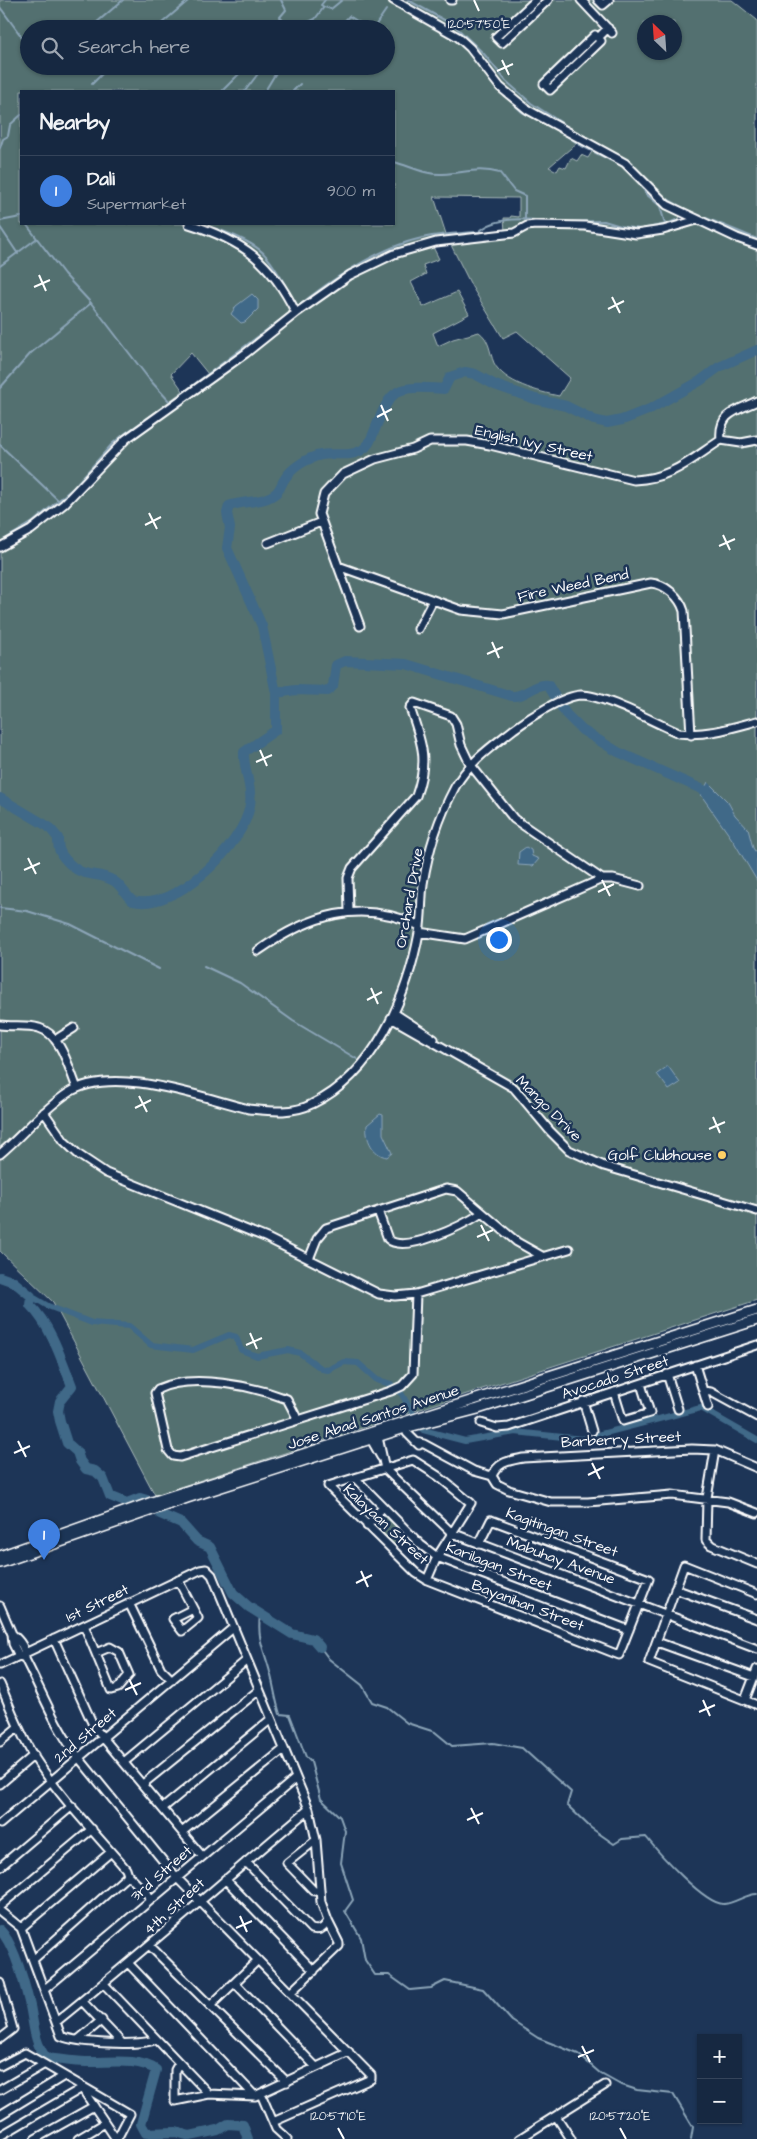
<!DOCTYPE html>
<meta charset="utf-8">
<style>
body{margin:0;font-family:"Architects Daughter",sans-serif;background:#1f3048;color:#f1f3f6}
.controls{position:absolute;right:15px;bottom:15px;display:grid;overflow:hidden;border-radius:0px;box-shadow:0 1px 4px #0004}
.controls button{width:45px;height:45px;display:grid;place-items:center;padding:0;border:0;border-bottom:1px solid #35445a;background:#162841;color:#f1f3f6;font:25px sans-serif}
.compass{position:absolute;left:637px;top:15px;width:45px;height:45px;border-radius:50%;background:#162841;box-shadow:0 1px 4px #0004;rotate:335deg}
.you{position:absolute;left:498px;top:939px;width:18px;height:18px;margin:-12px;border:4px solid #fff;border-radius:50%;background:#1a73e8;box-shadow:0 0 0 8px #1a73e833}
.badge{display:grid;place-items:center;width:32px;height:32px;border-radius:50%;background:#db2777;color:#fff;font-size:16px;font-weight:700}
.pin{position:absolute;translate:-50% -41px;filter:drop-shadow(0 1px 2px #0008)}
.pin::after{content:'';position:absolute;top:26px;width:18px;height:15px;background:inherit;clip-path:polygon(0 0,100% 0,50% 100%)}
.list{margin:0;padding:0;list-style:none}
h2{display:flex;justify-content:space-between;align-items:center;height:65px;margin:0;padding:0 20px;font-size:21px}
h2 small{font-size:16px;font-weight:400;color:#9ea6b1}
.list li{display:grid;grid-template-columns:32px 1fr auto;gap:15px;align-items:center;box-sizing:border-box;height:70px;padding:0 20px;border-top:1px solid #35445a}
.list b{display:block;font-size:19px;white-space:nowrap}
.list p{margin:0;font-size:16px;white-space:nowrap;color:#9ea6b1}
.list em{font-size:16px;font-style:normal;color:#9ea6b1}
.icon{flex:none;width:28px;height:28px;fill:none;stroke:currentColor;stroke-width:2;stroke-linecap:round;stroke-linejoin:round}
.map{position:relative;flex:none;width:757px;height:2139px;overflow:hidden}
.search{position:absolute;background:#162841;box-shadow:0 1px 4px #0004;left:20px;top:20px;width:375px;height:55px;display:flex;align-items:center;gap:12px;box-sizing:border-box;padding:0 18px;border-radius:28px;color:#9ea6b1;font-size:19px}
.panel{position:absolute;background:#162841;box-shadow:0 1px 4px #0004;left:20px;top:90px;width:375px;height:135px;border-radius:0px}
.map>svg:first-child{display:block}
.green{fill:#527070;stroke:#a8b8b8;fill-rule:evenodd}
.water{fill:#406988;stroke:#8ca5b8}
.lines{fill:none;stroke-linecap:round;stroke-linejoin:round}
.stream{stroke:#8ca5b8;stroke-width:2}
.canal{stroke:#406988;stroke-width:6}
.river{stroke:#406988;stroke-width:10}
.minor-casing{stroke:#fff;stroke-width:11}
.major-casing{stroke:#fff;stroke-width:12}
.minor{stroke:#1d3557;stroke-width:7}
.major{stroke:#1d3557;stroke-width:9}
.ticks{fill:none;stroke:#fff;stroke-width:2}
.poi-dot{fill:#ffd166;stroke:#1d3557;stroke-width:2}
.labels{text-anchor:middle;stroke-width:5;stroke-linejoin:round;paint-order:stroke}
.street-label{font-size:15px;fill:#fff;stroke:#1d3557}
.poi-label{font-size:15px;fill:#fff;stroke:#1d3557;text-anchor:end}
.ticks-label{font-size:12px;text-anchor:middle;fill:#fff;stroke:#1d3557;stroke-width:5;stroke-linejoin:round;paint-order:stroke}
</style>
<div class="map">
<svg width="757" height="2139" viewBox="0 0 757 2139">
<rect width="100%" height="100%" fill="#1d3557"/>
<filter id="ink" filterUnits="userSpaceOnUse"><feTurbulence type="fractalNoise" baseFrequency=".02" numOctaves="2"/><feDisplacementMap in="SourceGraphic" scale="10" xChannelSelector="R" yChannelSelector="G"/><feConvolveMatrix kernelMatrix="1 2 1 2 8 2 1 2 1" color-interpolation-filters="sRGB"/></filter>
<g filter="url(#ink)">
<path class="green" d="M0 0H390L453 35 473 53 499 87 514 102 578 142 549 167 557 171 560 166 566 168 571 158 577 161 581 155 588 158 593 150 625 166 637 176 648 195 666 208 681 214 677 224C664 227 649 232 635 232 603 231 571 222 538 223 526 224 517 232 505 231L504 218H510L511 216 519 217V198L434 197 447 237C390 245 341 275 296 310 273 265 244 236 194 224H394V91H21V224H181L209 232 225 239 262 264 277 282 292 311 208 374 191 353 171 374 183 391 113 443 73 488 33 522 0 542ZM29 29H386V66H29Z
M395 0H732L757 20V241L741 236 668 203 645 179 516 99 507 92 477 53ZM644 22H674V52H644Z
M695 223 738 243 757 249V1300L155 1495 53 1302 0 1251V548L34 530 126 442 328 294C361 272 395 256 432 245L439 259 423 265 426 274 411 282 423 307 457 292 469 314 433 333 438 346 453 339 479 332C490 340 489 351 494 363 504 383 539 392 559 396L570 378 517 331 503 338 472 287 450 243 530 227 595 229 628 235Z
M386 1516 405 1536 392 1548 373 1528Z"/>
<path class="water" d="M252 294 258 300V309L245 322 241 323 231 314 236 306Z
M708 782 728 802 735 815 748 829 753 848 757 854V881L734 842 701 795Z
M526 847 531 850 532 856 539 859 533 866 518 865 519 852Z
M668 1066 680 1083 669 1090 657 1074Z
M380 1114 383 1115V1134L392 1153 387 1157C373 1155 365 1139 367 1125Z"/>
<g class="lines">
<path class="stream" d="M408 0 455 26 484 54 506 81 531 103 585 138
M0 7 29 47
M324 7 331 9 342 0
M89 29 123 0
M155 29 189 0
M280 29 285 23 280 17 286 10 281 0
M293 29 315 19 324 7 321 5 325 0
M338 29 349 16 370 29
M373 29 386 10
M481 67 495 85
M92 84 110 66
M222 91 247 66
M245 91 260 71 258 66
M265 91 280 66
M293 91 300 84
M501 92 522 112 539 120
M557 129 580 145 624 167
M0 148 3 139 8 136 10 125 21 115
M611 152 628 161 655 188
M394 162C410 166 425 175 443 174 465 173 477 167 500 173L514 191 525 196V220
M639 181 646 194 660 206 665 224
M664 197 689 211 757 239
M0 221 21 217
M560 222 604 221 624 227 641 229 667 224 676 220
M26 224 64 274 91 303 149 379 170 402
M201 224C219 229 254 241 266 256 279 271 287 290 298 306
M0 227 18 254
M0 266 36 239
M296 308C328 281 380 247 422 238 440 234 460 233 479 232 495 216 529 218 550 222
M0 388 31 353 91 303
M0 445 58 500
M0 542 33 522 73 488 113 443 127 432 165 406 292 311
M0 908 27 911 70 924 159 969
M204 966 240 983 293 1021 357 1059
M260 1615C257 1640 264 1649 270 1672 274 1686 275 1699 280 1714L290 1715 306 1757 311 1762 321 1799 340 1817 345 1831 341 1863 353 1900 345 1911 361 1938 365 1960 375 1975H389L410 1990 431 1988 445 1981 483 1989 512 2021 538 2038 578 2054 601 2074 619 2084 637 2090 673 2094 693 2127 691 2139
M320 1647 329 1659 362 1685 372 1702 387 1707 407 1723 435 1732 452 1746 493 1743 522 1748 571 1792 567 1805 591 1828 614 1844 622 1839 646 1837C658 1852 705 1905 724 1904 735 1903 746 1894 757 1894"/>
<path class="canal" d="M31 1296 48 1306 92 1323 129 1326 151 1345 193 1350 229 1335 236 1337 241 1350 257 1356 288 1350 300 1353 322 1369 328 1370 344 1362 358 1363 377 1380 391 1384
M401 1393 423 1430 465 1441 515 1432 582 1439 701 1408 757 1440"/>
<path class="river" d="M276 693 296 690 328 691 333 686 336 665 345 661 406 664 512 696C526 697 534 683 548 685L566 714 582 730 618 752 706 791 711 798
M0 798 49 827 58 838C58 848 59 852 65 859 85 882 94 869 114 881 122 886 125 895 133 901 175 912 244 845 250 805 253 788 243 769 244 752L276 730V693L262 626 227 548 230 528 227 513 229 506C244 500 263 504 276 493 280 490 281 485 284 480 291 468 307 458 321 455 334 452 349 458 362 450 369 446 371 439 374 432 392 385 396 386 444 389L450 377 465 372 475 374 495 385 535 399 566 406 594 420 607 423 622 420 650 409 700 381 719 367 757 350
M0 1277 14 1282 31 1296 30 1305C51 1326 61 1358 72 1386L60 1401 58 1411 60 1421 67 1443 77 1452 80 1461 86 1469 95 1471 103 1478 110 1496 127 1503 140 1498 147 1500
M160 1514 181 1523 197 1541 210 1547 233 1593 249 1607 292 1634 313 1639 320 1647
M0 1930C15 1945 25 1985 30 2006 34 2025 34 2042 46 2058 59 2059 73 2062 86 2062 108 2063 137 2057 156 2070L141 2124 146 2133 176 2132 190 2136 218 2130 228 2124 243 2125 248 2139"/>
<g class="minor-casing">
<path id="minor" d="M393 0 458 37 470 48 500 87 528 110 625 163 667 205 737 238 757 245
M450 0H452
M536 0 496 37 502 43 548 0
M581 0 612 33
M598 0 603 5 609 0
M598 38 595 35 544 84 550 90 601 41 598 38 608 28
M189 224C244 241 271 262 296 313
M721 440C718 413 736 411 757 401
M268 543 321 522
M0 547 31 530 64 504 126 439 246 353 296 313 350 275 394 254 436 242 514 233 527 226 535 225 585 226 636 234 663 230 697 220
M338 566 461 610 503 614 651 583C665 584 680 597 684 611L691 735
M360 626 319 514 324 494 343 474 375 459 413 449 430 441H467L490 445 634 480C673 478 690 460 721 440L741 443 757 440
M418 629 433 600
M349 911 348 878 352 868 416 796C429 760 422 743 410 708L414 703 451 716 456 724 461 745 470 764 514 819 602 879
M419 932 465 939 602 879H613L640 886
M258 951C309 915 360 898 420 926
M394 1013 434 1039
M391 1018 514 1088 550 1131 569 1150 604 1166 757 1211
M0 1025C13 1027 26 1024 39 1028 61 1034 69 1069 77 1088
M55 1040 74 1028
M44 1112 64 1141 79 1155 106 1173 267 1238 379 1294 395 1296 416 1294 569 1249
M0 1154C23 1135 42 1110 68 1093 112 1064 200 1097 249 1109 270 1111 293 1114 312 1104 375 1074 407 997 419 933 422 917 421 900 423 884 428 851 439 817 455 787 469 762 491 747 514 729 529 718 562 696 581 695 605 695 655 723 679 733 706 736 731 728 757 721
M378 1211 388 1239C405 1255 465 1224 482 1213
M309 1259 317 1239 326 1228 446 1189 457 1191 517 1242 542 1256
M695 1365 708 1407
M667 1374 678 1409
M703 1391 711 1392 757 1417
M614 1392 623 1421 650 1413 641 1384
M583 1401 592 1431
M298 1420 287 1399C253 1386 192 1373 158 1389L155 1393 168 1450 173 1456 180 1457 391 1391 402 1386 413 1374 416 1294
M481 1423 497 1428 509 1427 757 1345
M404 1424 407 1433 419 1445
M374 1434 378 1437 385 1469 452 1533 757 1649
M372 1435 373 1443 381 1457
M416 1442 424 1444 474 1471 492 1476 497 1484 509 1490 551 1502H588L672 1495 728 1502 757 1513
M715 1450 707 1498 706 1540 711 1545 757 1564
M492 1476C498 1462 508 1461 523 1458L692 1449 715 1450 757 1468
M355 1478 421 1545 437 1557 629 1630
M367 1526 383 1507
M178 1580 198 1618 182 1631 173 1619 193 1609
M427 1580 437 1557 471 1503 438 1476 413 1460 328 1486 416 1573 427 1580 619 1655 649 1579 491 1520 479 1544
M675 1589 757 1619
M757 1594 684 1565 649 1662 757 1705
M129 1603 161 1669 172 1680
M0 1606 12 1634 13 1644 19 1656 22 1657
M84 1625 111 1690 118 1688 129 1675 119 1652 110 1647 96 1653
M12 1634C20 1641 26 1648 25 1659 42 1692 56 1729 79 1758L177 1878 371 2075V2079L273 2122
M54 1639 94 1727 202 1856
M657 1642 754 1677
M0 1665 200 1570 206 1569 212 1575 309 1809 316 1840 321 1902 328 1921 339 1943V1946L290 1993
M0 1684C11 1709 20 1734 34 1757 60 1797 95 1833 126 1869L128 1875 152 1899
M745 1700 757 1669
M0 1742 18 1727
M124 1762 247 1660
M0 1784 34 1755
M143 1784 259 1690
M163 1808 271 1719
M0 1824 233 1628
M182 1832 284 1749
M316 1840 287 1863 314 1891H320
M246 1862 311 1929C320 1931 323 1929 328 1921
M0 1867 72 1806
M225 1879 314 1971
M0 1906 92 1829
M0 1911 21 1928 61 2036C77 2043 140 2047 156 2039
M21 1928 111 1852
M150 1946 287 2082
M34 1959 128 1875
M129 1964 255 2096
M0 1983 13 2029 0 2039
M235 1983 316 2067
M104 1984 209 2094
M45 1989 296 1778
M82 2001 121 2042
M210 2006 258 1960
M56 2022C142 1953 224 1880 309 1809
M78 2040 102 2020
M179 2063 175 2070V2101L209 2094 255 2096 349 2052
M0 2066 25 2053 130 2114 117 2139
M81 2087 116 2139
M0 2090 43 2065
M261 2094 276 2129 287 2139
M0 2115 64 2076
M556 2116 571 2139
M0 2136 82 2088
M35 2139 94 2106
M78 2139 105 2123
M519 2139 605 2085"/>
</g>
<g class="major-casing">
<path id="major" d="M0 1556 155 1501 757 1310
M0 1563 187 1498 405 1428 478 1409 757 1320"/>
</g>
<use href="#minor" class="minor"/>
<use href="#major" class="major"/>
</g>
</g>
<path class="ticks" d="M474 0 479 11M502 60 509 75M497 71 513 64M39 275 46 291M34 287 50 280M612 297 620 313M608 309 624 301M381 405 388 421M377 417 392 409M149 513 157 529M145 525 161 517M723 535 730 550M719 546 735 539M492 642 499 658M487 654 503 647M260 750 267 766M256 762 272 755M28 858 36 874M24 870 40 863M602 880 610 896M598 892 614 884M371 988 378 1004M367 1000 382 992M139 1096 147 1112M135 1108 151 1100M713 1117 720 1133M709 1129 725 1122M481 1225 489 1241M477 1237 493 1230M250 1333 257 1349M246 1345 262 1338M18 1441 26 1457M14 1453 30 1446M592 1463 600 1479M588 1475 604 1467M361 1571 368 1587M356 1583 372 1575M129 1679 137 1695M125 1690 141 1683M703 1700 710 1716M699 1712 715 1705M471 1808 479 1824M467 1820 483 1813M240 1916 247 1932M236 1928 252 1921M582 2046 590 2062M578 2057 594 2050M338 2128 344 2139M620 2128 626 2139"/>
<circle class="poi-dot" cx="722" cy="1155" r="5"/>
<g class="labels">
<g class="street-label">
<text transform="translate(534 443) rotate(13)" y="5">English Ivy Street</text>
<text transform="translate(573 585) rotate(-12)" y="5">Fire Weed Bend</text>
<text transform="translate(409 898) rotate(-80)" y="5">Orchard Drive</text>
<text transform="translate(549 1108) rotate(45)" y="5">Mango Drive</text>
<text transform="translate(615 1377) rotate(-18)" y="5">Avocado Street</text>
<text transform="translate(373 1417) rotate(-18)" y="5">Jose Abad Santos Avenue</text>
<text transform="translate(621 1439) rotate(-3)" y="5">Barberry Street</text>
<text transform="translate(386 1524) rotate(43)" y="5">Kalayaan Street</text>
<text transform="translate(562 1532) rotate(20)" y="5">Kagitingan Street</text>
<text transform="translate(561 1560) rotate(20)" y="5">Mabuhay Avenue</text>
<text transform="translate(499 1566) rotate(21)" y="5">Karilagan Street</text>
<text transform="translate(97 1603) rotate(-26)" y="5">1st Street</text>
<text transform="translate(528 1605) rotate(21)" y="5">Bayanihan Street</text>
<text transform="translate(85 1735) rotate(-40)" y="5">2nd Street</text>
<text transform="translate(161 1873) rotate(-41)" y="5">3rd Street</text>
<text transform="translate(174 1906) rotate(-42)" y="5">4th Street</text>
</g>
<g class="poi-label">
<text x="712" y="1160">Golf Clubhouse</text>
</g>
</g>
<g class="ticks-label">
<text x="479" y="28">120°57'50"E</text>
<text x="338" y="2120">120°57'10"E</text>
<text x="620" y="2120">120°57'20"E</text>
</g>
</svg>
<div class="controls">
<button>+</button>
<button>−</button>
</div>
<svg class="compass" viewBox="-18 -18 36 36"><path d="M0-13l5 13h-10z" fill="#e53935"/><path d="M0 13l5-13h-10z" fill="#9ea6b1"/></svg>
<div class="you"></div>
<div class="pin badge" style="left:44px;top:1560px;background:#3f7fe0">1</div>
<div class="search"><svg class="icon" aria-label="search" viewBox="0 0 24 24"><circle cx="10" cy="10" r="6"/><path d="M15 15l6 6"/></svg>Search here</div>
<section class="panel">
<h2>Nearby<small></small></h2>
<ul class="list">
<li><span class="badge" style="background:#3f7fe0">1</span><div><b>Dali</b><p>Supermarket</p></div><em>900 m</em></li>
</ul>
</section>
</div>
